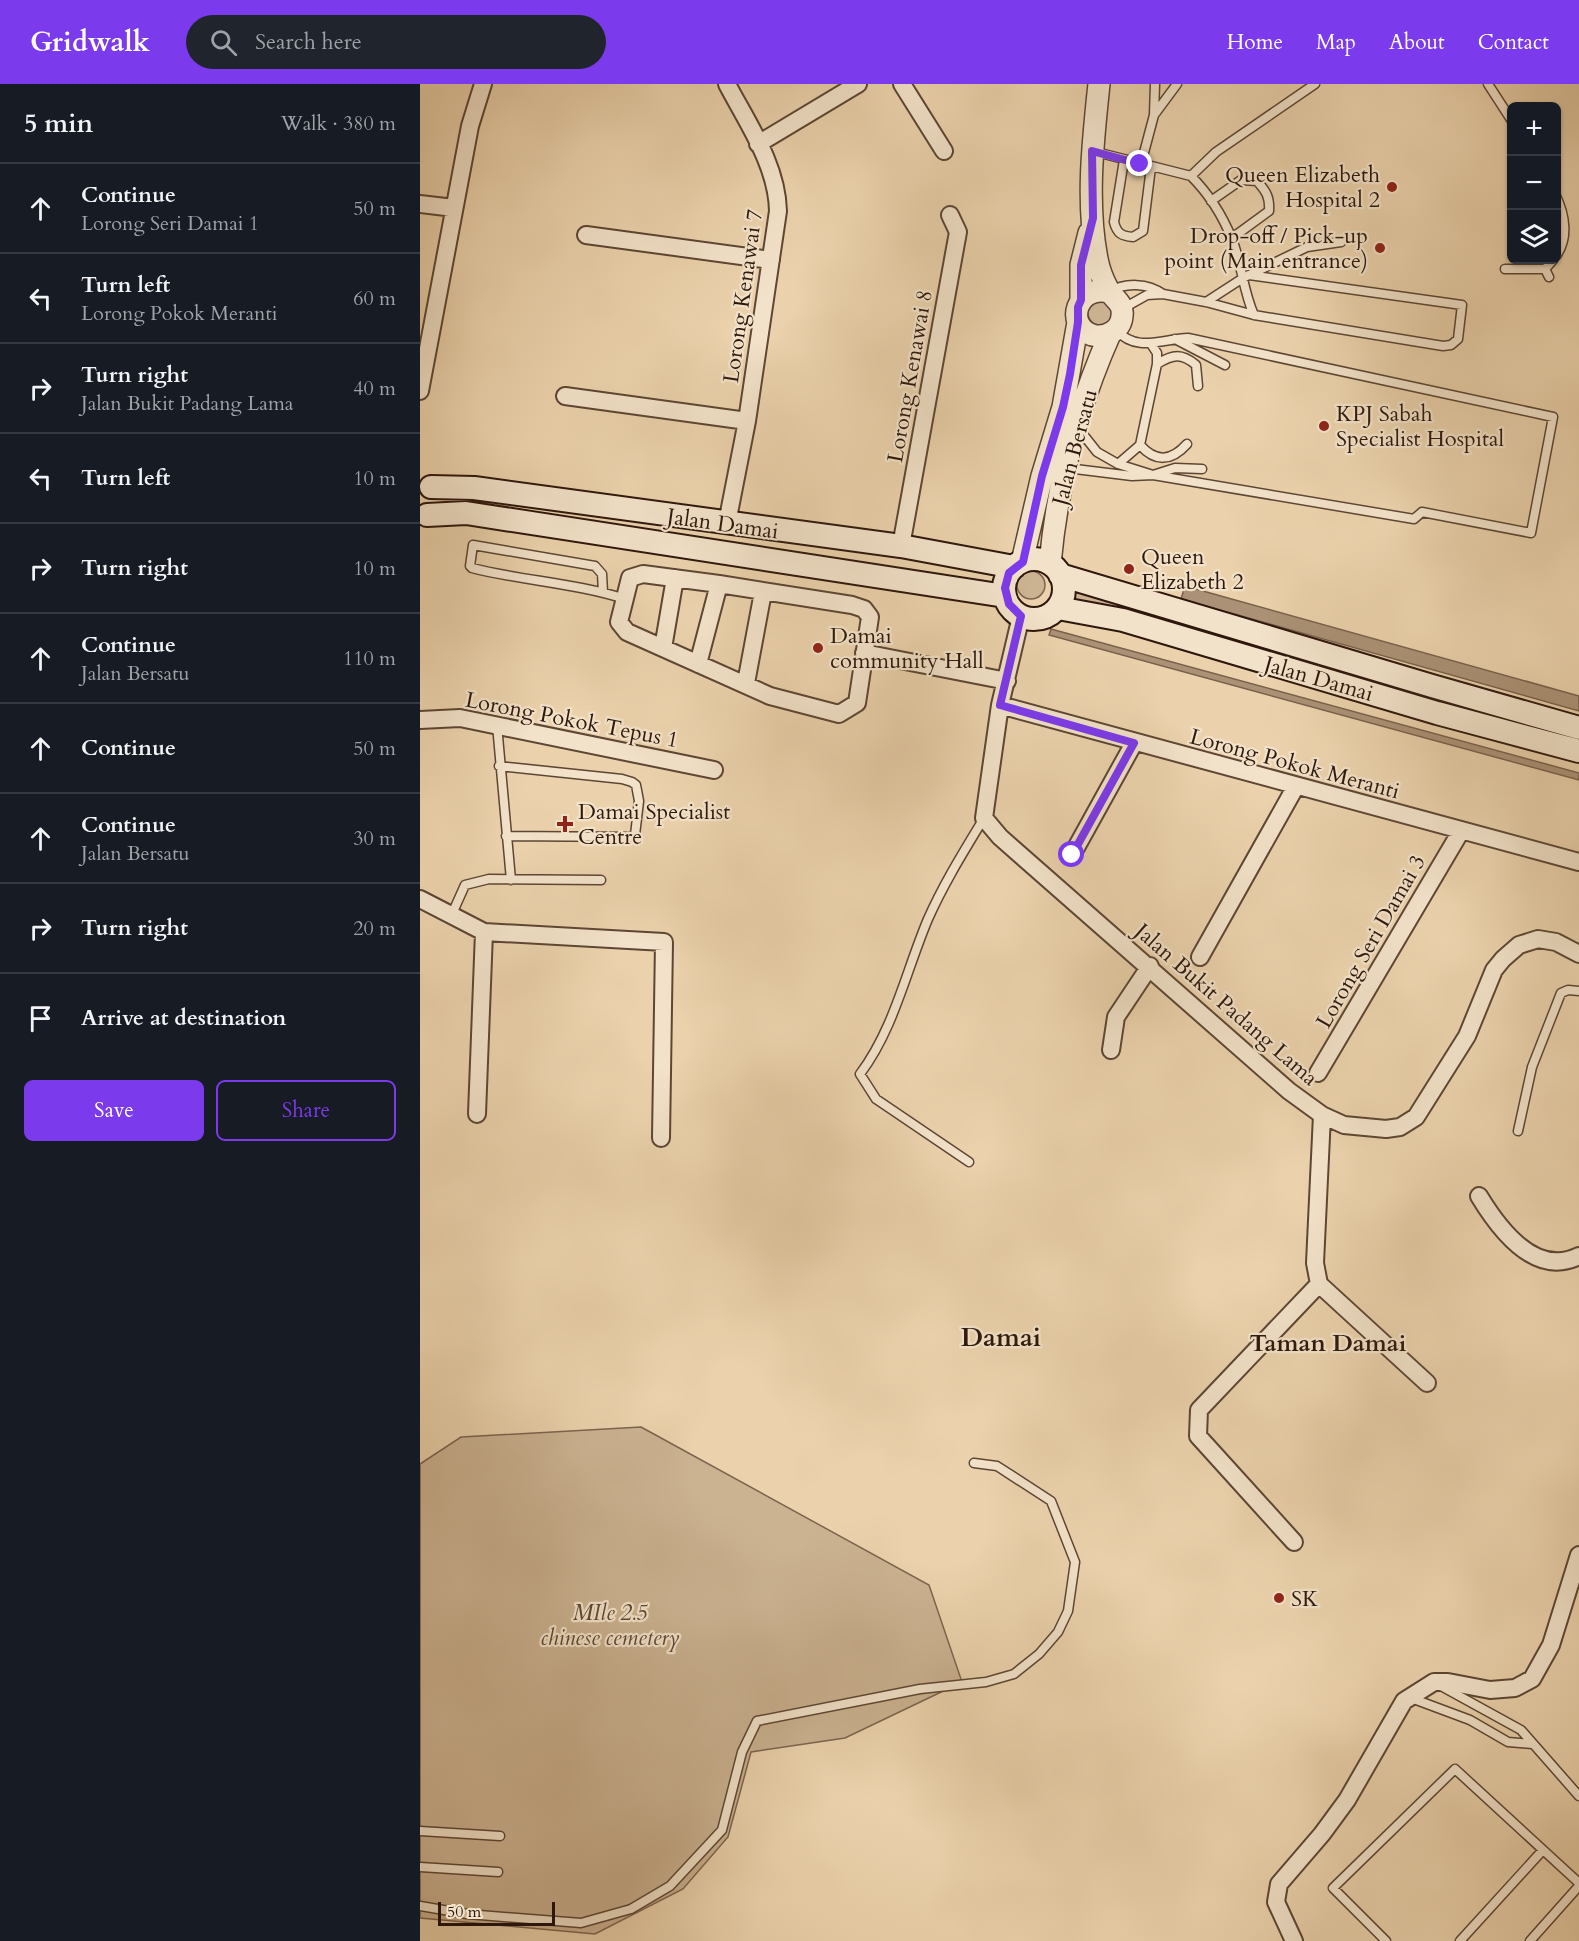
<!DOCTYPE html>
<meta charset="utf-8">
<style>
body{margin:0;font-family:Cardo,serif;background:#20242c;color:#f1f3f6}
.controls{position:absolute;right:18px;top:18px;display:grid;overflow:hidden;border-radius:9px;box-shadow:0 2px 4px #0004}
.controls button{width:54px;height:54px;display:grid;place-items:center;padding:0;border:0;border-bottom:2px solid #363941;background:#171b24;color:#f1f3f6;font:30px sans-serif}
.scale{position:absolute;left:18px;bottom:15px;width:117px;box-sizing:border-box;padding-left:6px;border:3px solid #2e170c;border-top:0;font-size:16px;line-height:21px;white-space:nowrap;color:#2e170c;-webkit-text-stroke:4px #f2e2c9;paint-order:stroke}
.stop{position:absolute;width:18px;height:18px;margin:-14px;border:4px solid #7c3aed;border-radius:50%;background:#fff}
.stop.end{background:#7c3aed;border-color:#fff;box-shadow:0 2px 6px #0008}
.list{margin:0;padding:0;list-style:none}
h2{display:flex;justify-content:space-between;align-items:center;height:78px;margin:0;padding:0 24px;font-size:26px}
h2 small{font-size:20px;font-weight:400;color:#9ea1a6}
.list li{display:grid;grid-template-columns:39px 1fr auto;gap:18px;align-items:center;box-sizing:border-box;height:90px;padding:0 24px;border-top:2px solid #363941}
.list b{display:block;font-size:22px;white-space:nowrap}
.list p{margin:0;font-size:20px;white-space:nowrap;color:#9ea1a6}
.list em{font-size:20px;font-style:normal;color:#9ea1a6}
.actions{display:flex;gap:12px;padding:18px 24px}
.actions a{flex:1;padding:14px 0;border:2px solid #7c3aed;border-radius:9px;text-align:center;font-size:21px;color:#7c3aed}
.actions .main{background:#7c3aed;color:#fff}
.icon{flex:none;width:33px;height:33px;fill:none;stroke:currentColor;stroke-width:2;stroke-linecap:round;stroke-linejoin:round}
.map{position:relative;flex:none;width:1159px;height:1857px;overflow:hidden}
header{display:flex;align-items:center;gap:36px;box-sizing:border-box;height:84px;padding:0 30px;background:#7c3aed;color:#fff}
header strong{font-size:28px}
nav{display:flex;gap:33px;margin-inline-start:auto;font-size:21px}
.search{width:420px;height:54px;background:#20242c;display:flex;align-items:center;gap:15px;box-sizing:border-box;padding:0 21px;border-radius:33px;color:#9ea1a6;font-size:22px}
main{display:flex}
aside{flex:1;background:#171b24}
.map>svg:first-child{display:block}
.green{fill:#cbb291;stroke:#7c644e;stroke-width:1.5}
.water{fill:#ab9276;stroke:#79614c;stroke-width:1.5}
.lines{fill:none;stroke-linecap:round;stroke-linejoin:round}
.service-casing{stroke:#5d4634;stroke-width:11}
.minor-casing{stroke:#5d4634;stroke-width:20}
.tertiary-casing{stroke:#5d4634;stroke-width:24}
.secondary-casing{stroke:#2e170c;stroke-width:26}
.service{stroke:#f2e2c9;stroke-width:8}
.minor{stroke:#f2e2c9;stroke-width:16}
.tertiary{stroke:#f2e2c9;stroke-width:21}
.secondary{stroke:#f2e2c9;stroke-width:22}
.route{stroke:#7c3aed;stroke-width:8}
.poi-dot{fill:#8f2418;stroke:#f2e2c9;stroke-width:2}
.labels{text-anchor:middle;stroke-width:4.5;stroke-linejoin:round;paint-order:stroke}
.poi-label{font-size:22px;fill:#2e170c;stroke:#f2e2c9;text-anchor:start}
.street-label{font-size:22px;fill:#2e170c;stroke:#f2e2c9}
.park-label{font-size:22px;font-style:italic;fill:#5d4634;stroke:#f2e2c9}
.neighbourhood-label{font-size:24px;font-weight:bold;fill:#2e170c;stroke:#f2e2c9}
.quarter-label{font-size:26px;font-weight:bold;fill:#2e170c;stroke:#f2e2c9}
</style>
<header>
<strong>Gridwalk</strong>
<div class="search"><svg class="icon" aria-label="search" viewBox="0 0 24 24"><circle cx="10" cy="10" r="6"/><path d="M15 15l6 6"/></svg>Search here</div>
<nav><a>Home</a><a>Map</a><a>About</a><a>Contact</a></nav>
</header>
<main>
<aside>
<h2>5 min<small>Walk · 380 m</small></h2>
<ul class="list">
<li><svg class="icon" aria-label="ahead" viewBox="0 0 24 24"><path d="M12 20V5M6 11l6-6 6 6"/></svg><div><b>Continue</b><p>Lorong Seri Damai 1</p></div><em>50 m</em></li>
<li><svg class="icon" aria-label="left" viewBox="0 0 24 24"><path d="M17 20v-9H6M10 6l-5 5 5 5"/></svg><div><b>Turn left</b><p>Lorong Pokok Meranti</p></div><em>60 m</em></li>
<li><svg class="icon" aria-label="right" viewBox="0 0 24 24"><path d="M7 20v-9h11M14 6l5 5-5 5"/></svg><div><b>Turn right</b><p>Jalan Bukit Padang Lama</p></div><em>40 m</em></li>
<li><svg class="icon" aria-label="left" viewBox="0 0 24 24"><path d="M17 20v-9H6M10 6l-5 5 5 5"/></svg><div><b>Turn left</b></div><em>10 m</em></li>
<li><svg class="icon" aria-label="right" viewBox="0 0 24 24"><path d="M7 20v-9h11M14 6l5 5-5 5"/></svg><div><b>Turn right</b></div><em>10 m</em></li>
<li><svg class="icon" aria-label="ahead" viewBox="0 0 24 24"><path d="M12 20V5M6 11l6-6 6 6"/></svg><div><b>Continue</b><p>Jalan Bersatu</p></div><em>110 m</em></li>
<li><svg class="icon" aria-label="ahead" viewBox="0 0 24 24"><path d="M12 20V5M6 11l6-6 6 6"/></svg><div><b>Continue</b></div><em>50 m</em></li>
<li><svg class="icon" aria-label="ahead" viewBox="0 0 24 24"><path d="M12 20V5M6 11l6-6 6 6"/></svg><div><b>Continue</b><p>Jalan Bersatu</p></div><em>30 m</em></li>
<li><svg class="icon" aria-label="right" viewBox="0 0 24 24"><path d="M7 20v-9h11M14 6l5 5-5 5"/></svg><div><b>Turn right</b></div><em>20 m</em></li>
<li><svg class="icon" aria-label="arrive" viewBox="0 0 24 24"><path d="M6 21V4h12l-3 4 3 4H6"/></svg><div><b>Arrive at destination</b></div></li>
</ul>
<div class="actions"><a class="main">Save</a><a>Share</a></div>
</aside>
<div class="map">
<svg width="1159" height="1857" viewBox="0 0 1159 1857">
<rect width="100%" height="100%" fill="#ebd2ac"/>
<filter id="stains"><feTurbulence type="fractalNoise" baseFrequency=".00333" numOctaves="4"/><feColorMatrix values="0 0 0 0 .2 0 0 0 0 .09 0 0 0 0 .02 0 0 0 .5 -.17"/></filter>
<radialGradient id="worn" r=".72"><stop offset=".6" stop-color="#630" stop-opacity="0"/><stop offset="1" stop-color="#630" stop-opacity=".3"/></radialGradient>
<path class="green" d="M668 229a12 12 0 1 1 24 0a12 12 0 1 1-24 0Z
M597 501a14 14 0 1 1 28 0a14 14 0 1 1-28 0Z
M652 501 1119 642 731 533 646 517Z
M221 1343 509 1501 542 1598 425 1654 331 1668 308 1753 263 1805 175 1850 0 1834V1380L41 1353Z"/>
<path class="water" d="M765 502 1159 612V627L761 515Z
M631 545 1159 689V696L629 551Z"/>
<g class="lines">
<g class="service-casing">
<path id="service" d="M1068 0 1092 37
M734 31 735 0
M672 67 771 92C788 109 803 133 812 155 822 180 823 207 834 231
M704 76 694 138C697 150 702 152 713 153L723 147 731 83
M721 80 734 31 757 0
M771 92 796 68 895 0
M1136 112C1145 131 1149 154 1136 172
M791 117 821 96 837 97C846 107 850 113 849 127L812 154
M1085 185H1125
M1129 193 1125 185 1133 176
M689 208C705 198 728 199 743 210
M786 218 823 194 887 163 921 158
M702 225 727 211 743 210 786 218 834 231 1023 262 1031 261 1038 255 1042 221 829 191
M696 246C717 269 742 255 768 254L1133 333 1111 449 1002 428 994 435 733 391 698 380
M755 255 805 281
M737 280C753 270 762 269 776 281L778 302
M658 344 677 368 698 380 720 361 737 280V269L731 260
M720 361C735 378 751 378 767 360
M647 384 712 392 733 391 755 384 782 385
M183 508 182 490 175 482 53 461 50 482 52 484C103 497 156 499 205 515
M77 641 91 796
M79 682 202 695 212 698 216 701 219 717 215 751 211 753 86 752
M32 830 45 801 69 795 181 796
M1098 1047 1112 983 1141 909 1148 906 1159 907
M549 1078 456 1015 440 990C474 945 486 887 508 835 524 799 544 767 564 734
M1021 1602 1101 1646 1159 1712
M991 1614 1050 1636 1088 1658 1112 1660
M0 1747 80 1752
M0 1783 78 1788
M0 1822 47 1830 161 1839 211 1825 250 1802 302 1746 322 1668 337 1637 500 1605 566 1598 594 1590 619 1570 638 1548 648 1527 655 1478 631 1417 577 1382 554 1379
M966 1857 913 1804 1035 1685 1159 1799
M1040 1857 1122 1767
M1110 1857 1159 1802"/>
</g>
<g class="minor-casing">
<path id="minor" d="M482 0 524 67
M338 60 438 0
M0 120 34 124
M166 151 351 176
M0 307 50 42 63 0
M145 312 327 337
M307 439 327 337 358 127C357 81 328 40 307 0
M481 462 538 148 530 131
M601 532 580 621 564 734 580 753 869 1007 902 1031 924 1041 966 1045 980 1043 996 1033 1047 952 1074 886 1083 875 1099 861 1118 855 1136 858 1159 870
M243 564 255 494
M444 569 587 597
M278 580 299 500 432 521 444 525 450 533 437 619 419 630 350 612 207 548 199 538 210 494 223 490 299 500
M326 599 343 508
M580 621 1159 778
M0 636 40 634 294 686
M652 771 714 659
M0 815 64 848 244 858 241 1054
M780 873 876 702
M691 966 696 933 730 882
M898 989 1041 747
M57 1030 64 848
M902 1031 895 1179 899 1200 1007 1299
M1059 1112C1079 1145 1115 1194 1159 1172
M874 1458 778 1352 779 1326 899 1200
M874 1857 856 1818 859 1800 902 1750 927 1716 984 1617 1014 1598H1028L1070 1606 1095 1604 1112 1595 1131 1561 1159 1471"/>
</g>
<g class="tertiary-casing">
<path id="tertiary" d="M679 0C673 57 666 118 677 175 679 185 683 196 688 205 693 215 704 218 702 232 701 246 686 255 672 251 644 241 657 200 689 208
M661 216V181L669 149
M602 478 622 392 643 323 658 238
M630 480C637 401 658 322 690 250"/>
</g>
<g class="secondary-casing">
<path id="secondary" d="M11 403 54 404 481 462 594 483
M7 431 46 429 585 512
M584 505a30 30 0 1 1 60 0a30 30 0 1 1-60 0Z
M640 491 1012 602 1159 644
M638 524 703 536 1017 629 1159 667"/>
</g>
<use href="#service" class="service"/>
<use href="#minor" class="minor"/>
<use href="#tertiary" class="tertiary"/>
<use href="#secondary" class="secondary"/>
</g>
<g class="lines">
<path class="route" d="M652 771 714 659 580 621 601 532 589 520 585 504 589 489 603 478 622 392 643 323 650 290 658 238V223L661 216V181L673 134 672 67 720 80"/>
</g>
<g class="poi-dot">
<circle cx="972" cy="103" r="6"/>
<circle cx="960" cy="164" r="6"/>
<circle cx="904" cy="342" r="6"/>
<circle cx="709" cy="485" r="6"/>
<circle cx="398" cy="564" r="6"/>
<path d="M142 731h6v6h6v6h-6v6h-6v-6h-6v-6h6z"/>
<circle cx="859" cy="1514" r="6"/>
</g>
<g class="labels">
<g class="poi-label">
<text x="960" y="98" text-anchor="end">Queen Elizabeth<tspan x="960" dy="25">Hospital 2</tspan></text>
<text x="948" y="159" text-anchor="end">Drop-off / Pick-up<tspan x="948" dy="25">point (Main entrance)</tspan></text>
<text x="916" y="337">KPJ Sabah<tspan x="916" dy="25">Specialist Hospital</tspan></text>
<text x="721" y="480">Queen<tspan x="721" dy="25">Elizabeth 2</tspan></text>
<text x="410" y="559">Damai<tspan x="410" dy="25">community Hall</tspan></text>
<text x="158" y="735">Damai Specialist<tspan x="158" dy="25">Centre</tspan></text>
<text x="871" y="1522">SK</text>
</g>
<g class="street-label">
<text transform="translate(322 212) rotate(-82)" y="8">Lorong Kenawai 7</text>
<text transform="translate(489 292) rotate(-80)" y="8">Lorong Kenawai 8</text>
<text transform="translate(654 363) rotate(-75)" y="8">Jalan Bersatu</text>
<text transform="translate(303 439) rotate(8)" y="8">Jalan Damai</text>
<text transform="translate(899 594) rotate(16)" y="8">Jalan Damai</text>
<text transform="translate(152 635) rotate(11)" y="8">Lorong Pokok Tepus 1</text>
<text transform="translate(875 679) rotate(15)" y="8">Lorong Pokok Meranti</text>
<text transform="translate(950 857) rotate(-60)" y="8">Lorong Seri Damai 3</text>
<text transform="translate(807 920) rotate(41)" y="8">Jalan Bukit Padang Lama</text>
</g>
<g class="park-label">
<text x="190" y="1536">MIle 2.5<tspan x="190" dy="25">chinese cemetery</tspan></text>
</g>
<g class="neighbourhood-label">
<text x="908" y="1267">Taman Damai</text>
</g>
<g class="quarter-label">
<text x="581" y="1262">Damai</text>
</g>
</g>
<rect width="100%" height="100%" filter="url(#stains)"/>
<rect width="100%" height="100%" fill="url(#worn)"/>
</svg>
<div class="controls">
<button>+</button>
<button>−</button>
<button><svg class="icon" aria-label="layers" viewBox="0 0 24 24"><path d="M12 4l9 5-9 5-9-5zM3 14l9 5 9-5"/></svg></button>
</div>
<div class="scale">50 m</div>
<div class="stop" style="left:652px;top:771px"></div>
<div class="stop end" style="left:720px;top:80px"></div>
</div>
</main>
